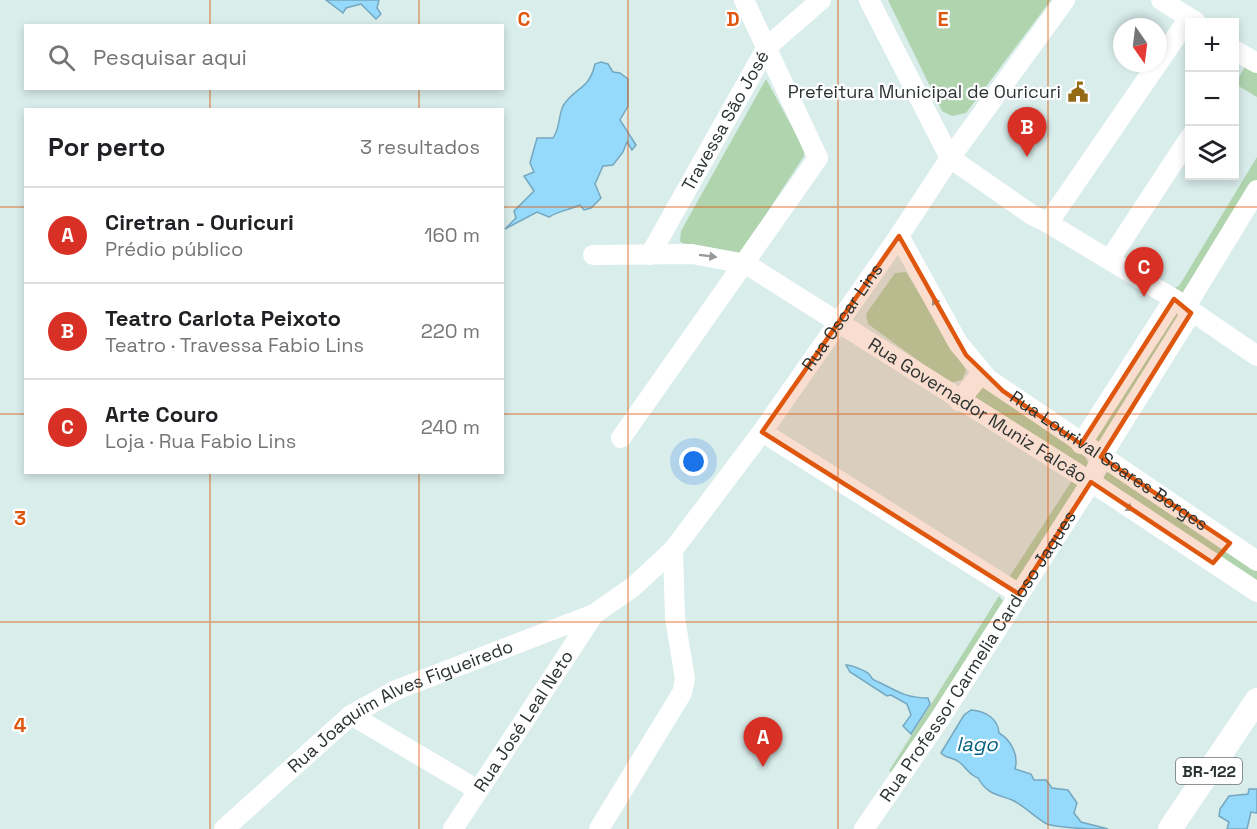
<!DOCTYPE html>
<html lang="pt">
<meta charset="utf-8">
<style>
body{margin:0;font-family:"Space Grotesk",sans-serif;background:#f6f6f6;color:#202124}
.controls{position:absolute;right:18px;top:18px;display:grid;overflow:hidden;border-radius:0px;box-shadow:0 3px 9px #0003}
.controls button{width:54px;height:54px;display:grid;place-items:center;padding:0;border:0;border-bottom:2px solid #e0e0e0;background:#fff;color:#202124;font:30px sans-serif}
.compass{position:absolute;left:1113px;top:18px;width:54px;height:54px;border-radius:50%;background:#fff;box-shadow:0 3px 9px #0003;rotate:166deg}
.you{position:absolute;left:694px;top:462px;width:21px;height:21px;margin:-15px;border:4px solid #fff;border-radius:50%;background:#1a73e8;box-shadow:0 0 0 9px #1a73e833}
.badge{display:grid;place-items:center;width:39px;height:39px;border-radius:50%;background:#d93025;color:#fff;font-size:20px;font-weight:700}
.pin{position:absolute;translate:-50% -50px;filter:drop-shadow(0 2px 3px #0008)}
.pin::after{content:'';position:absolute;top:32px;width:21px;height:18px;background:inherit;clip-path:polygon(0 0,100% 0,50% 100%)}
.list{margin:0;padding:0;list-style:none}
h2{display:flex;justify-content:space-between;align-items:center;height:78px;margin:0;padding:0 24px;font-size:26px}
h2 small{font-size:20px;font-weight:400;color:#757577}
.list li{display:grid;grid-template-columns:39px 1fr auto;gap:18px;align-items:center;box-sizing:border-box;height:96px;padding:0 24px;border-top:2px solid #e0e0e0}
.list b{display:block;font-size:22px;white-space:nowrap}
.list p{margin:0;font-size:20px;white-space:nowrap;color:#757577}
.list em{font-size:20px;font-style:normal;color:#757577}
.icon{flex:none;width:33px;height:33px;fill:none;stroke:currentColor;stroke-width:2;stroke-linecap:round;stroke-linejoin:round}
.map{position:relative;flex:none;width:1257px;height:829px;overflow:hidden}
.search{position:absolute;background:#fff;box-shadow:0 3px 9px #0003;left:24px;top:24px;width:480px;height:66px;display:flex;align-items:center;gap:15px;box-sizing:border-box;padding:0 21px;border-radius:0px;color:#757577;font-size:22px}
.panel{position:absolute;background:#fff;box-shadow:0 3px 9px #0003;left:24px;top:108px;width:480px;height:366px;border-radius:0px}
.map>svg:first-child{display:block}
.green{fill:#afd4ae}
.water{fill:#95d9fb;stroke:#75a7bf;stroke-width:1.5}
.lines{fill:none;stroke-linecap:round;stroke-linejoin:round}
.minor{stroke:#fff;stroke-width:20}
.major{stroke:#fff;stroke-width:24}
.oneway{fill:#959998}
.marked{fill:#df570e;fill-opacity:0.2;stroke:#df570e;stroke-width:4.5;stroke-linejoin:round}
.grid{fill:none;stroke:#df570e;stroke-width:1.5;stroke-opacity:0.55}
.labels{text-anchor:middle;stroke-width:4.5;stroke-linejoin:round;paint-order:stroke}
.shield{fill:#fff;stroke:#6b7070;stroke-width:1.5}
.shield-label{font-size:16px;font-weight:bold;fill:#2b3332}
.poi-label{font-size:18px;fill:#2b3332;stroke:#fff;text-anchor:end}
.street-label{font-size:18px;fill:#2b3332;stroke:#fff}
.water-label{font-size:20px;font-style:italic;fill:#025f80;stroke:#fff}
.grid-label{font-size:20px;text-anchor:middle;font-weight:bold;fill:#df570e;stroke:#fff;stroke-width:4.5;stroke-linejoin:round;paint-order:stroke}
</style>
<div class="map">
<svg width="1257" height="829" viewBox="0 0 1257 829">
<rect width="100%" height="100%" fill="#d9edeb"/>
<path class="green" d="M888 0H1051L966 113 952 116 942 111Z
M1246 65 1257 71V97L1235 84Z
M766 79 804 149V156L740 254 682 243 680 241 681 231Z
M1257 157V182L1185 300 1169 290 1179 286Z
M906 272 966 370 962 380 949 383 868 324 866 314 895 273Z
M1171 312H1181L1102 446 1092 444Z
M980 388H986L1085 456 1089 465 1087 470 976 402 974 396Z
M1109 470 1257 568V585L1101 481Z
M1073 479 1083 486 1017 586 1008 579Z
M999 596 1004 602 896 776 889 771Z"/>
<path class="water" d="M326 0H379L377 8 381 14 376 19 361 4 346 8 343 13Z
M601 62 608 64 613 72 620 73 628 79V106L620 120 636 145 632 150 627 142 623 152 613 165 603 166 595 184 601 198 591 208 584 210 580 205C569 210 559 211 549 217L537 212 505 229 516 218 514 211 534 191 524 176 534 172 530 163 537 138H553C560 129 558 117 563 106 574 87 589 91 595 64Z
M846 665C852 665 863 670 868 673 871 675 871 679 874 680 895 689 903 698 928 698L930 704 911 734 903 726 911 715 907 704 891 695 887 696 850 672Z
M971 710C985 711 998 718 999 733 1011 740 1019 755 1015 769L1031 774 1034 780H1046L1052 788 1068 790 1077 803 1074 813 1081 822 1108 829C1090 829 1064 829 1047 824 1035 818 1025 806 1012 800 996 794 987 794 978 778 968 774 967 768 959 762 953 757 946 759 941 753L964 715Z
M1249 789H1257V813L1251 812 1247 829H1227L1229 822 1219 816 1220 809 1229 796 1248 794Z"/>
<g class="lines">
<g class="minor">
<path d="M869 0 950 158 1032 215 1048 223"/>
<path d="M1161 0 1196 22"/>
<path d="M1234 50 1257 63"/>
<path d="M1158 63 1048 223 1174 299 1257 356"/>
<path d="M1158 63 1189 18"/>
<path id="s1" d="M899 236 958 343 988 379 1257 561"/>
<path id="s2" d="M593 255 692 254 746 264 1091 482 1257 592"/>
<path id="s3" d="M650 255 767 47 821 0"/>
<path d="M1110 259 1190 137"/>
<path d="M1185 308 1257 190"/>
<path d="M959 401 982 373"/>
<path d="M762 432 1019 594"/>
<path d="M621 438 818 158 744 0"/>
<path d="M1081 444 1174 299"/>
<path d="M351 715 478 790"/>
<path id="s4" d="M224 829 351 715 396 690 594 614 633 587 673 550 762 432 899 236 950 158 1065 0"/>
<path id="s5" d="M453 829 594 614"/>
<path d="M599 829 682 693 685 679 675 618 673 550"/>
<path id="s6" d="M864 829 939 720 1091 482 1101 457 1191 313"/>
</g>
<path class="major" d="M1170 829 1257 700"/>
</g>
<defs><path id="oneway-solid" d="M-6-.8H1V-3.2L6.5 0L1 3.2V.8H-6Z" transform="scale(1.5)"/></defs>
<g class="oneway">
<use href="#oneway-solid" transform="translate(708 256) rotate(7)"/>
<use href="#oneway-solid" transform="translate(937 305) rotate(-119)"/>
<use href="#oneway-solid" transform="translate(1126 506) rotate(34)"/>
</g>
<path class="marked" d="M899 236 966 355 1003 391 1081 444 1174 299 1191 313 1101 457 1230 543 1213 563 1091 482 1019 594 762 432Z"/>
<path class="grid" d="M210 0V26M419 0V26M628 0V829M838 0V829M1048 0V829M210 88V110M419 88V110M0 207H26M502 207H1257M0 414H26M502 414H1257M210 472V829M419 472V829M0 622H1257"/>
<defs>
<g id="civic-bare" transform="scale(1.62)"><path d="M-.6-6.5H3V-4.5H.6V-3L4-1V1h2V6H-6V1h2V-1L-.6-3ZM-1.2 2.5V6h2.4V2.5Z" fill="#956a15" stroke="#fff" stroke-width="2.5" paint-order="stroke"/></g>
</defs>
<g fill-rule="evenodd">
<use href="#civic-bare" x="1078" y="92"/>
</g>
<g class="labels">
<rect class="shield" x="1176" y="758" width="66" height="26" rx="4.5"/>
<g class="shield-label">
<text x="1209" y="777">BR-122</text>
</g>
<g class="poi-label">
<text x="1061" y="98">Prefeitura Municipal de Ouricuri</text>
</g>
<g class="street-label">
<text dy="6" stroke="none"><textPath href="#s3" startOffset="154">Travessa São José</textPath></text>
<text dy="6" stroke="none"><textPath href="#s4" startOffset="824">Rua Oscar Lins</textPath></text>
<text dy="6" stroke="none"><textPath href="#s2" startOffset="428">Rua Governador Muniz Falcão</textPath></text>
<text dy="6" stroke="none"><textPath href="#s1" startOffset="315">Rua Lourival Soares Borges</textPath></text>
<text dy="6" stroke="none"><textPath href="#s6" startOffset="207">Rua Professor Carmelia Cardoso Jaques</textPath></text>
<text dy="6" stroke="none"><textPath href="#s4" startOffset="218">Rua Joaquim Alves Figueiredo</textPath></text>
<text dy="6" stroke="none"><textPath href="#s5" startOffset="129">Rua José Leal Neto</textPath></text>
</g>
<g class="water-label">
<text x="977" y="751">lago</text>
</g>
</g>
<g class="grid-label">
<text x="524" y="26">C</text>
<text x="733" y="26">D</text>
<text x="943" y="26">E</text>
<text x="20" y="525">3</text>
<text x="20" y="732">4</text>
</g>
</svg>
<div class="controls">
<button>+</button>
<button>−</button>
<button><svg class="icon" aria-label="layers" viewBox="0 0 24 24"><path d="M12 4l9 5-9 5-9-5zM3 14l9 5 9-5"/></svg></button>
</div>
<svg class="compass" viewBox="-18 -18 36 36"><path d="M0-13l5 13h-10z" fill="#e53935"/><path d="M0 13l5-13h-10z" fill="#757577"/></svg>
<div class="you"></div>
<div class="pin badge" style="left:763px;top:767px">A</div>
<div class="pin badge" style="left:1027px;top:157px">B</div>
<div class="pin badge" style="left:1144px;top:297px">C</div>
<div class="search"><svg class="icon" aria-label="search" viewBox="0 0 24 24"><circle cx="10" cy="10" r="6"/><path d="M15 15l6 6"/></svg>Pesquisar aqui</div>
<section class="panel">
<h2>Por perto<small>3 resultados</small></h2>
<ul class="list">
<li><span class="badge">A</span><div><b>Ciretran - Ouricuri</b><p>Prédio público</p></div><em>160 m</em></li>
<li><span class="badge">B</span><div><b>Teatro Carlota Peixoto</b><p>Teatro · Travessa Fabio Lins</p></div><em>220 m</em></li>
<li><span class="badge">C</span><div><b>Arte Couro</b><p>Loja · Rua Fabio Lins</p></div><em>240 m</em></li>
</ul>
</section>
</div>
